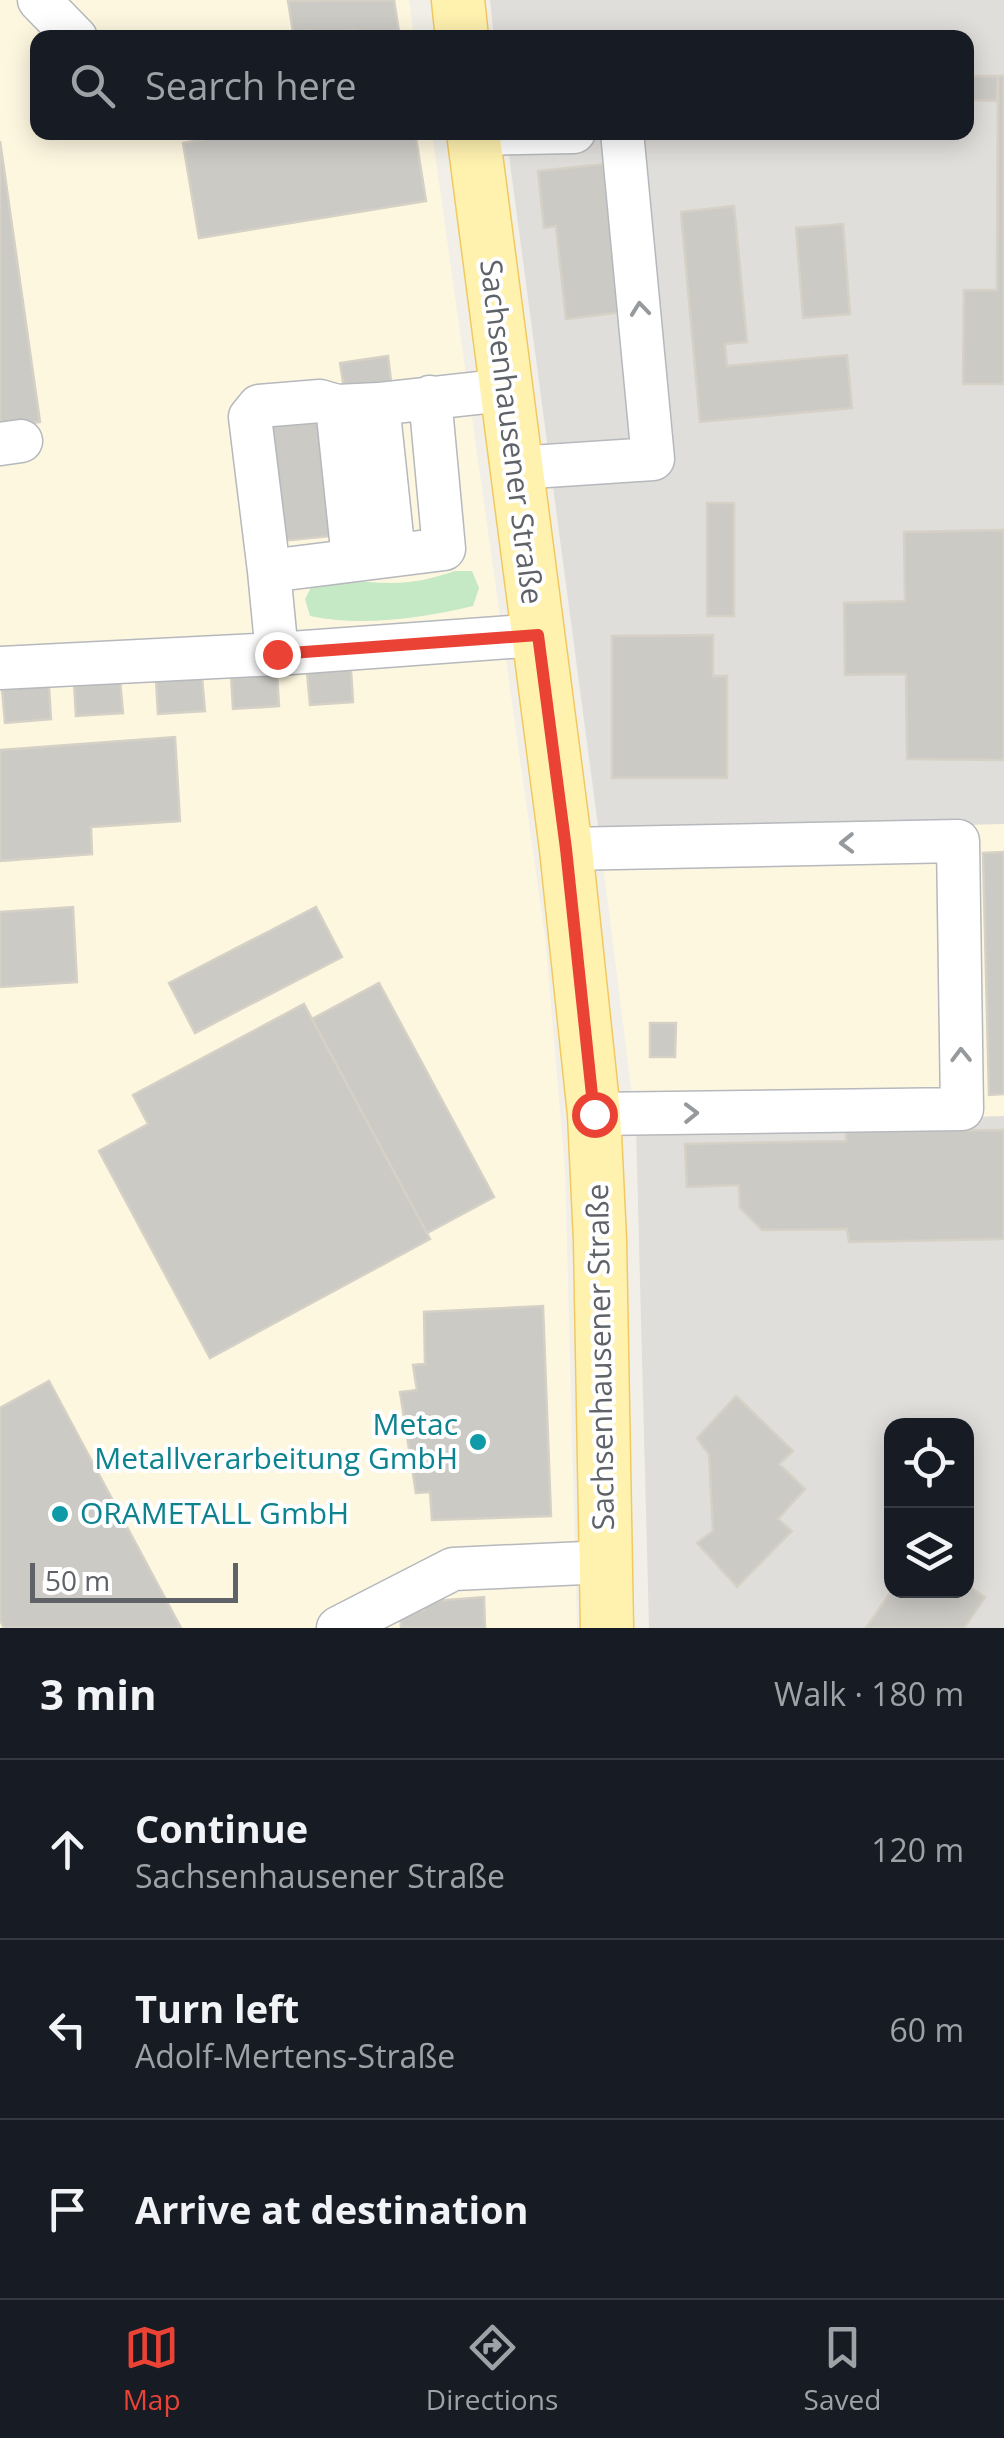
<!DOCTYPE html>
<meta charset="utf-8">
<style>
body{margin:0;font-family:"Open Sans",sans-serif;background:#20242c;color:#f1f3f6}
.controls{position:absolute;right:30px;bottom:30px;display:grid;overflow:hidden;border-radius:20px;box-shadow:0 5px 25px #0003}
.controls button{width:90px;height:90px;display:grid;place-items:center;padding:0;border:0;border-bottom:2px solid #363941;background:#171b24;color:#f1f3f6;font:50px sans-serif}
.scale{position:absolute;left:30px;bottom:25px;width:208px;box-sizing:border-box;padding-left:10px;border:5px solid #5f6368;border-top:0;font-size:28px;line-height:35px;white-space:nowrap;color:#5f6368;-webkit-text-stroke:8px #fff;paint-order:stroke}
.stop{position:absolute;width:30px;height:30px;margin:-22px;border:8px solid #ea4335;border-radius:50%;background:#fff}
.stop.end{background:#ea4335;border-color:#fff;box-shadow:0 2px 10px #0008}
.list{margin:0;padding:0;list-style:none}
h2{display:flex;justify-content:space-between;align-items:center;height:130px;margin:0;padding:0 40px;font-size:42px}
h2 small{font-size:32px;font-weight:400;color:#9ea1a6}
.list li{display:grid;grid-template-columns:65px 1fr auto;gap:30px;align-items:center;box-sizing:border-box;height:180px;padding:0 40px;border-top:2px solid #363941}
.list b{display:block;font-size:38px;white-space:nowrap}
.list p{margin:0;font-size:32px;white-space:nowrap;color:#9ea1a6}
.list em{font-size:32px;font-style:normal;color:#9ea1a6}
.icon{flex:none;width:55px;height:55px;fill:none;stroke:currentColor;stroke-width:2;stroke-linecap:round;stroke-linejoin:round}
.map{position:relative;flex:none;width:1004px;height:1628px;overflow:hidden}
.search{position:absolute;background:#171b24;box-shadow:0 5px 25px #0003;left:30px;right:30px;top:30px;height:110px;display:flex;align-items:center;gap:25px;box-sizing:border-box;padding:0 35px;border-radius:20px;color:#9ea1a6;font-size:38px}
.sheet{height:670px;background:#171b24}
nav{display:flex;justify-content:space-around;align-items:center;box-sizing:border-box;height:140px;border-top:2px solid #363941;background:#171b24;font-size:28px;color:#9ea1a6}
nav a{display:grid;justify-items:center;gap:5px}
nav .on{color:#ea4335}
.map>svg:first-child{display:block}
.commercial{fill:#fef7e0}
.industrial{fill:#e0deda;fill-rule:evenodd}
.green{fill:#c5e8c5}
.building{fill:#cccac5;stroke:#d6d1c6;stroke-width:2.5}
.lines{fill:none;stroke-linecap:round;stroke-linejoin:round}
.minor-casing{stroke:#b5b8bc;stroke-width:45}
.major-casing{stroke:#f2c960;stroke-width:55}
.minor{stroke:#fff;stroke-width:42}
.major{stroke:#fff2af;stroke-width:52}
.oneway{stroke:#979a9d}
.route{stroke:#ea4335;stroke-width:12}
.culture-dot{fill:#0f9aa8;stroke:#fff;stroke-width:4}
.labels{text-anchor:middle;stroke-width:8;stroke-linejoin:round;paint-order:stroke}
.street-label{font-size:30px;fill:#5f6368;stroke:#fff}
.culture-label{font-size:30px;fill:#0d838f;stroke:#fff;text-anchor:end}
</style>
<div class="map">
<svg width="1004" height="1628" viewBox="0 0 1004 1628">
<rect width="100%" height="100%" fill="#f1efe8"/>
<path class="commercial" d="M0 0H409L414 37 38 38V132L432 133 545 937 565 1169 577 1628H0Z
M1004 824V1117L636 1126 599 833Z"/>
<path class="industrial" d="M490 0H1004V824L599 833 506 133 966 132V38L494 37Z
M1004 1116V1628H649L636 1126ZM892 1426H966V1590H892Z"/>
<path class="green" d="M455 571H472L479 588 473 606C424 618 360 627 310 616L305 599 313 584C341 578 365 583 392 583 414 583 435 578 455 571Z"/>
<path class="building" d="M394 0 400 38H358L356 30 312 36 311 30 293 32 288 1Z
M966 76H998L997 101 966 100Z
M998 76H1004V384H963L964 290H997Z
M246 132H415L426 201 199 238 183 143Z
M0 141 40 422 0 428Z
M614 163 631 311 566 319 556 226 544 228 538 171Z
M734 206 747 342 725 344 727 366 847 355 852 408 700 422 681 212Z
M843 224 850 314 803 318 796 228Z
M388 356 391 381 344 388 340 363Z
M318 418 331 536 282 541 268 423Z
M707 503H734V616H707Z
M1004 530V760L907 759 906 674 845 675 844 603 905 601 904 532Z
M713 635V676H727V778H612V636Z
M351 670 353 702 310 705 307 672Z
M277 673 279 706 233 709 231 675Z
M202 678 205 711 158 714 156 680Z
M120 680 123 713 76 716 74 682Z
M49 686 51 719 5 723 2 689Z
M175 737 180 821 91 827 92 854 0 861V750Z
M1004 852V1094L989 1095 983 853Z
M73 907 77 982 0 987V912Z
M316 907 342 957 195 1033 169 983Z
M379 983 494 1197 427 1233 312 1019Z
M304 1004 430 1239 210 1358 99 1151 148 1124 133 1095Z
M650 1023H676L675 1057H650Z
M1004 1130V1239L849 1242 847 1229 762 1230 740 1208 739 1185 687 1187 685 1144 846 1141V1132Z
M543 1306 551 1516 432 1520 430 1492 416 1493 400 1392 417 1390 413 1365 425 1364 424 1312Z
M49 1381 181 1628H4L0 1620V1408Z
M736 1396 793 1451 779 1464 805 1489 778 1519 792 1531 737 1587 697 1543 713 1531 709 1455 697 1438Z
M966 1584 985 1597 964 1628H866L892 1590H966Z
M484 1597 485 1628H401L400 1612 424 1610 423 1602Z"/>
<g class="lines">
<g class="minor-casing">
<path id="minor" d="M39 0 76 38
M473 134 574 132
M378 404 394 555
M337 406 353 559
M0 444 21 441
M516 468 653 459 622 132
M269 571 250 417 259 406 320 401 337 406 378 404 505 390
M277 654 269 571 444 549 430 397
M0 668 277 654 538 635
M566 849 958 841 962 1109 594 1114
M338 1628 453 1569 606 1562"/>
</g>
<g class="major-casing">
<path id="major" d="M458 0 462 38
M473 132 566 849 594 1114 600 1240 607 1628"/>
</g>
<use href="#minor" class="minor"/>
<use href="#major" class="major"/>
</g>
<defs><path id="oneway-chevron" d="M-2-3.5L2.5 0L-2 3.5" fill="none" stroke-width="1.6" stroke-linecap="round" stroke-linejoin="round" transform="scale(2.5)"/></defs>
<g class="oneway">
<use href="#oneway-chevron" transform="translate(640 309) rotate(-96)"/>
<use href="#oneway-chevron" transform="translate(847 843) rotate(179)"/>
<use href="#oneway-chevron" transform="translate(961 1055) rotate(-91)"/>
<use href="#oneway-chevron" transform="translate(691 1113) rotate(-1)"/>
</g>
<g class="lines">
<path class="route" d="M277 654 538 635 566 849 594 1114"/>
</g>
<g class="culture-dot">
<circle cx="478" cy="1442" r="10"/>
<circle cx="60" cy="1514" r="10"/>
</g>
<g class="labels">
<g class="street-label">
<text transform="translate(511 432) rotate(83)" y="10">Sachsenhausener Straße</text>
<text transform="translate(601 1357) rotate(-91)" y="10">Sachsenhausener Straße</text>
</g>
<g class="culture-label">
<text x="458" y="1435">Metac<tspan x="458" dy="34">Metallverarbeitung GmbH</tspan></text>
<text x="80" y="1524" text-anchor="start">ORAMETALL GmbH</text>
</g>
</g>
</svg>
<div class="controls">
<button><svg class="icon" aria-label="locate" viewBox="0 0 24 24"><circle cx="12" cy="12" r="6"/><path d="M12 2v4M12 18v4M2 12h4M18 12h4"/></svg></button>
<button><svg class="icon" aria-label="layers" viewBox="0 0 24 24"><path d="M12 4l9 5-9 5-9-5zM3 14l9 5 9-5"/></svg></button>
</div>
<div class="scale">50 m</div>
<div class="stop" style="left:594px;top:1114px"></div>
<div class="stop end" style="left:277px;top:654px"></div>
<div class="search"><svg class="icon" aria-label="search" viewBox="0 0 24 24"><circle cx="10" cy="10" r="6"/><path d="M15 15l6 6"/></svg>Search here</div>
</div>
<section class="sheet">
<h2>3 min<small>Walk · 180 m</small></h2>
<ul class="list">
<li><svg class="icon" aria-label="ahead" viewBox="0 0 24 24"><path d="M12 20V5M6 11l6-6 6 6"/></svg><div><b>Continue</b><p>Sachsenhausener Straße</p></div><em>120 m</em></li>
<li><svg class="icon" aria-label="left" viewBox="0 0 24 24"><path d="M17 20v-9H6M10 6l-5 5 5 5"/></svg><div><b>Turn left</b><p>Adolf-Mertens-Straße</p></div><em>60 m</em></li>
<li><svg class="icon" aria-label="arrive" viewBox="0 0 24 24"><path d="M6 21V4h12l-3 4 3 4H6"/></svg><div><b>Arrive at destination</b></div></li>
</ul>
</section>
<nav>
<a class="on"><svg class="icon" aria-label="map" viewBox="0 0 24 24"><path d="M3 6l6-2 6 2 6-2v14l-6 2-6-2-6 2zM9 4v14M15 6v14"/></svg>Map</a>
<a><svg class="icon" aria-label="directions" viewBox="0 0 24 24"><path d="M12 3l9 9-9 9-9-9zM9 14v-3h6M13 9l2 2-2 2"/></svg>Directions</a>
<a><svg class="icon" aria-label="saved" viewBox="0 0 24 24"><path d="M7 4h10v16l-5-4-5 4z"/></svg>Saved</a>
</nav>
